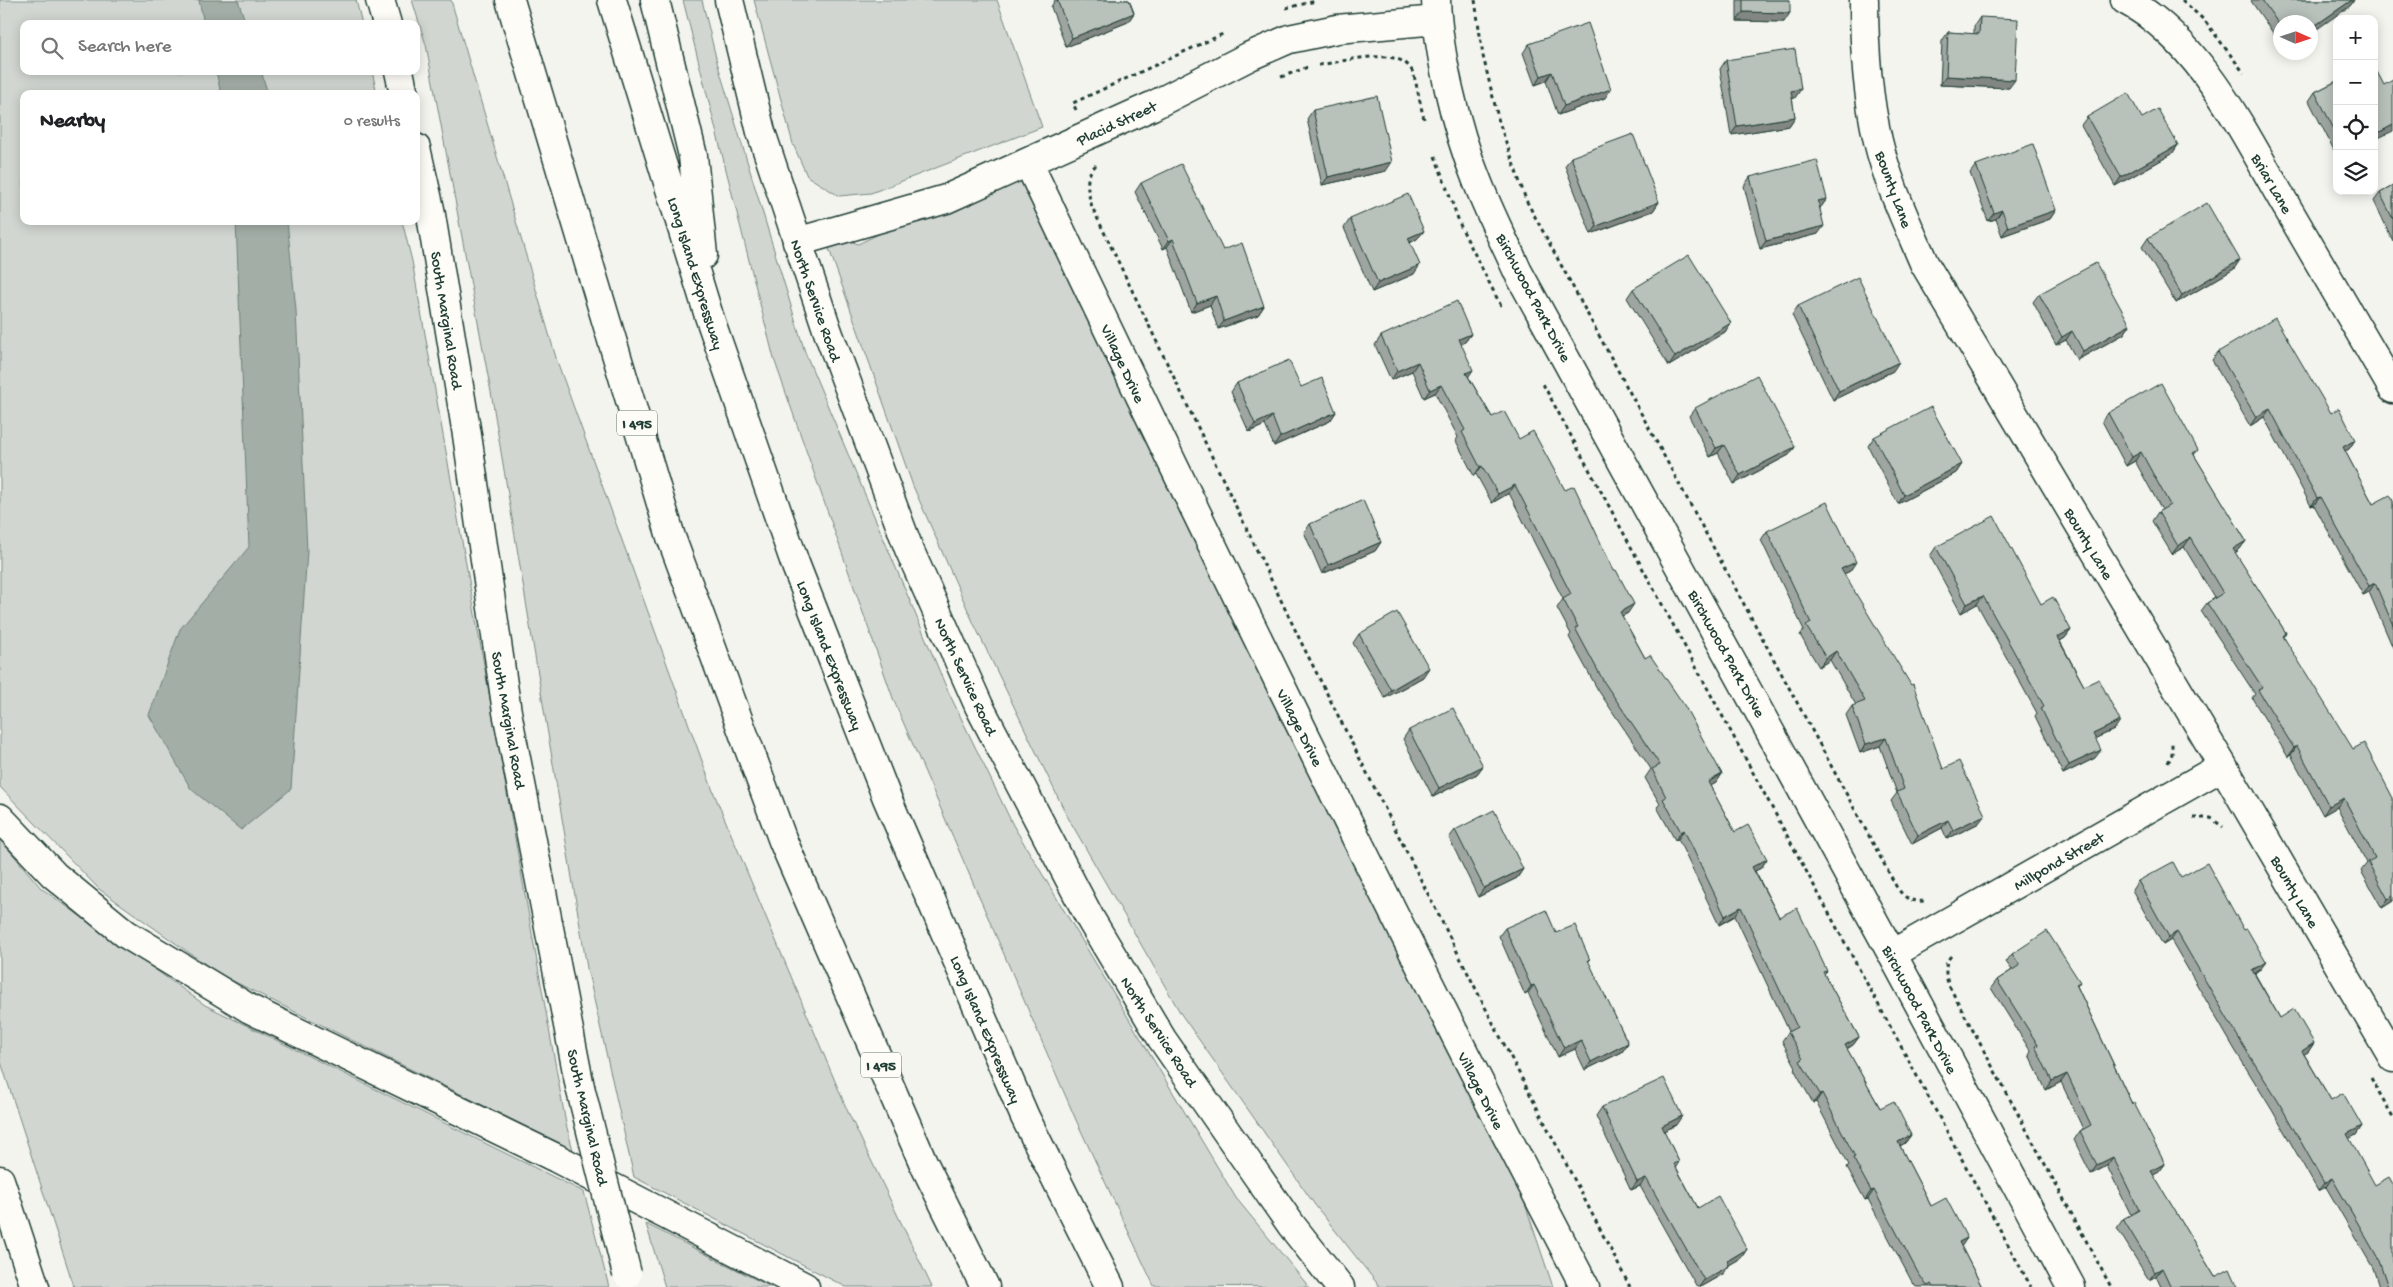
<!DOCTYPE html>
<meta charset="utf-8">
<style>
body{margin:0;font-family:"Gochi Hand",sans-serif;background:#f2f2f2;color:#202124}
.controls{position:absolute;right:15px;top:15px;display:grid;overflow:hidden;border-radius:10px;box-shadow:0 2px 12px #0003}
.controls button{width:45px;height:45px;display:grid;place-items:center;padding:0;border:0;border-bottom:1px solid #e0e0e0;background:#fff;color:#202124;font:25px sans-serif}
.compass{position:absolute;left:2273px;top:15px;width:45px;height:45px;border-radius:50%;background:#fff;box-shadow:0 2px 12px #0003;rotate:93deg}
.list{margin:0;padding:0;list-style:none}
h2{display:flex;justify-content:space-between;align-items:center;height:65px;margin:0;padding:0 20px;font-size:21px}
h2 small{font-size:16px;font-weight:400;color:#757577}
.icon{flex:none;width:28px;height:28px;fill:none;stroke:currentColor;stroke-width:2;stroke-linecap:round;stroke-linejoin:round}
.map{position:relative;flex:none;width:2393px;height:1287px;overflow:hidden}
.search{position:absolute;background:#fff;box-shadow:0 2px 12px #0003;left:20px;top:20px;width:400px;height:55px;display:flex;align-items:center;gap:12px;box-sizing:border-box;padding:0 18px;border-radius:10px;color:#757577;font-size:19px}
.panel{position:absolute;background:#fff;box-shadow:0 2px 12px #0003;left:20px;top:90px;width:400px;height:135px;border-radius:10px}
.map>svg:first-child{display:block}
.green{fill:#d1d6d1;stroke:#788a82}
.water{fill:#a3aea7;stroke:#6e8179}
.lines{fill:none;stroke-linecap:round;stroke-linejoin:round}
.street-casing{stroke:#1f3d34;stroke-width:31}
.secondary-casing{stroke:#1f3d34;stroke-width:31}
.highway-casing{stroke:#1f3d34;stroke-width:31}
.path{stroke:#1f3d34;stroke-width:3;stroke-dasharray:4 4;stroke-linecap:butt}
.street{stroke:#fdfcf7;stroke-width:28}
.secondary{stroke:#fdfcf7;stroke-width:28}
.highway{stroke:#fdfcf7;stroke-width:28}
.secondary-bridge-casing{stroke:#1f3d34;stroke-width:31;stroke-linecap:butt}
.secondary-bridge{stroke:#fdfcf7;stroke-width:28}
.wall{fill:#9fa6a1;stroke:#1f3d34}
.shaded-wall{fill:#828783;stroke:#1f3d34}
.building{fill:#b9c1bb;stroke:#1f3d34}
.labels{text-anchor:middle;stroke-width:4.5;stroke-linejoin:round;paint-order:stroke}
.shield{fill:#fdfcf7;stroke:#62766e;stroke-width:1}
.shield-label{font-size:15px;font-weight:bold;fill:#1f3d34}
.street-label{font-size:16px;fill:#1f3d34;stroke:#fdfcf7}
</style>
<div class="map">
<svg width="2393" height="1287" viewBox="0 0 2393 1287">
<rect width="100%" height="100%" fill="#f4f4ef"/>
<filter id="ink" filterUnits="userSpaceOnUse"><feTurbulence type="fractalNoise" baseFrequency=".02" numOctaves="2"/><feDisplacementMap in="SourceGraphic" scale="10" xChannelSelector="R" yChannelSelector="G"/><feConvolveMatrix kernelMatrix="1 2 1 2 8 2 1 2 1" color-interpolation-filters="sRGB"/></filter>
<g filter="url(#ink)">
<path class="green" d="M0 0H356L362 24H24V71H372L377 94H24V221H402L412 261 566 1124 573 1150 219 974 99 889 0 787Z
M412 0H451L557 361 713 791 848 1112 932 1287H846L634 1177 587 968 491 392 426 45Z
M683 0H702L717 62 805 352 947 689 1013 825 1236 1198 1309 1287 1154 1286 1076 1120 894 701 774 359Z
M754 0H997L1042 127 871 193 839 196 807 176 793 144Z
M1028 162 1495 1115 1553 1287H1380L1315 1205 1181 1014 1066 814 974 624 913 486 822 229 858 244Z
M0 839 41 888 205 1005 584 1192 609 1287H74L0 1059Z
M646 1224 771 1287H665Z"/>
<path class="water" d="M199 0H238L246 24H204Z
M216 71H261L268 94H221Z
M236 221H287L296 310 307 551 291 789 241 830 191 789 149 715 180 629 249 547Z"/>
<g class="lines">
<g class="street-casing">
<path id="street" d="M1436 0C1438 53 1456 129 1476 178 1488 210 1504 241 1518 272L1892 954 2071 1287
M1864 0C1864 44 1868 98 1878 141 1888 183 1907 223 1924 263L2223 766 2393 1058
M2125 0C2202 41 2245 136 2288 209 2323 269 2358 329 2393 389
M1028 162C1208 540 1391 916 1585 1287
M797 242 946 199 1152 106 1250 56 1289 39 1337 29 1437 20
M1892 954 2223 766"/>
</g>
<g class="secondary-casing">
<path id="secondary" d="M380 0 387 24
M729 0 761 132 828 332 909 549 979 706 1091 920 1162 1039 1292 1226 1340 1287
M399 71 404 94
M416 148 430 209 467 435 507 712 580 1087"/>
</g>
<g class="highway-casing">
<path id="highway" d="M510 0 671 537 783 841 923 1162 985 1287
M612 0 709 316 796 566 887 798 1025 1117 1110 1287
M655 0 693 156 703 255
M0 818 54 875 126 934 250 1009 556 1158 805 1287
M0 1180 35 1287"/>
</g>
<path class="path" d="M1475 0 1483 56 1499 122 1526 200 1896 886C1904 898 1910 902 1925 901
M2182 0 2205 21 2244 73
M1286 8 1316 1
M1319 65C1343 62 1402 44 1413 73 1418 88 1420 106 1425 122
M1281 77 1308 67
M1076 110 1073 103 1225 33
M1435 156 1461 227 1501 306
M1096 165C1083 177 1088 192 1092 207L1302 644 1491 1019 1630 1287
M1543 384 2031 1287
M2168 763 2172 754V740
M2193 818H2211L2223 827
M1951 956C1943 964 1946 974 1948 984L2111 1287
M2371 1078 2393 1117"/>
<use href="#street" class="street"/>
<use href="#secondary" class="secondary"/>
<use href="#highway" class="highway"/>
<g class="secondary-bridge-casing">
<path id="secondary-bridge" d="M580 1087 627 1274"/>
</g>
<use href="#secondary-bridge" class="secondary-bridge"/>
</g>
<path class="wall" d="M1055 0H1129L1134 13 1128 22 1066 47 1051 7Z
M1737 0H1790L1784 22 1737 21Z
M2252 0H2354L2350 6 2280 22V43L2251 1Z
M1980 17 2009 88 1940 85 1942 41 1948 32 1974 34V26Z
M1529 44 1605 98 1558 115 1546 81 1535 85 1523 53Z
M1726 60 1795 98H1792L1795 117 1789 126 1731 135 1720 69Z
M2337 81V156L2309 101 2315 92Z
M1313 110 1386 171 1322 185 1307 119Z
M2087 117 2142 118 2178 145 2172 154 2115 186 2081 125Z
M1571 157 1659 202 1653 211 1591 234 1565 166Z
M1976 165 2056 210 2050 219 2002 236 1996 219 1988 221 1970 173Z
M1750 177 1827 199 1820 208 1818 234 1760 249 1744 186Z
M1141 183 1223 250 1264 306 1258 315 1218 329 1210 305 1191 312 1167 247 1163 249 1135 192Z
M2393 186V241L2374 201 2380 193Z
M1350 219 1424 231 1417 239 1410 243 1414 274 1372 292 1344 228Z
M2148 238 2234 269 2176 303 2142 247Z
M1633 289 1731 323 1725 332 1669 366 1627 298Z
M2039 294 2130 325 2124 334 2077 360 2066 340 2056 345 2033 302Z
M1798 306 1893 371 1833 400 1792 315Z
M1471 334 1465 342 1461 344 1468 376 1492 417 1519 439 1628 613 1622 616 1645 658 1722 774 1716 783 1710 786 1735 832 1767 859 1761 868 1755 871 1779 917 1827 971 1824 974 1859 1037 1853 1045 1847 1049 1880 1108 1911 1135 1905 1143 1900 1146 1931 1206 1967 1238 1961 1246 1982 1287H1916L1911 1280 1868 1199 1865 1200 1847 1167 1849 1165 1816 1102 1813 1103 1794 1069 1796 1067 1782 1041 1789 1031 1735 916 1719 925 1678 839 1675 840 1657 807 1660 804 1645 778 1651 769 1598 690 1569 637 1571 634 1557 608 1563 599 1509 493 1492 503 1476 474 1474 476 1456 441 1458 437 1435 393 1424 398 1412 371 1391 380 1375 345 1381 336Z
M2218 352 2331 413 2355 440 2349 449 2345 451 2373 504 2393 501V648L2369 592 2363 595 2314 505 2311 506 2264 417 2250 426 2212 360Z
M1237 383 1301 387 1336 412 1330 421 1274 446 1265 425 1249 432 1231 392Z
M1695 408 1795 447 1789 455 1734 484 1718 453 1710 457 1689 416Z
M2108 413 2198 450 2194 455 2246 541 2239 550 2235 553 2286 633 2284 637 2393 901 2382 908 2361 871 2367 863 2337 807 2323 815 2291 755 2288 757 2252 698 2255 694 2201 611 2207 603 2215 598 2184 547 2172 554 2152 521 2158 512 2162 510 2135 461 2126 466 2102 421Z
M1874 437 1962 464 1956 473 1898 504 1868 446Z
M1310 524 1381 542 1375 551 1322 574 1304 532Z
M1767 531 1850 571 1844 574 1943 769 1979 823 1947 839 1942 828 1912 844 1891 801 1897 793 1880 746 1860 753 1846 715 1852 706 1856 705 1830 660 1819 667 1800 635 1804 630 1761 540Z
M1936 547 2041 604 2071 630 2065 638 2060 641 2084 686 2114 730 2096 738 2095 758 2063 774 2035 716 2037 713 1977 604 1961 613 1930 556Z
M1359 634 1423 677 1385 698 1353 643Z
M1409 730 1483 766 1477 774 1433 797 1403 739Z
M1455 830 1523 869 1517 878 1478 897 1449 838Z
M2181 877 2260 970 2255 974 2280 1018 2314 1043 2308 1052 2304 1054 2331 1100 2362 1126 2356 1135 2349 1138 2393 1287H2379L2373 1268 2326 1187 2318 1191 2272 1110 2235 1050 2171 940 2163 945 2132 890 2138 881Z
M1505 928 1556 933 1590 960 1588 962 1628 1043 1622 1052 1585 1070 1575 1049 1558 1057 1528 993 1525 995 1499 936Z
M2012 954 2080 982 2077 986 2132 1104 2165 1164 2159 1172 2153 1175 2215 1277 2238 1287H2161L2156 1276 2149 1280 2117 1228 2123 1219 2131 1215 2107 1166 2091 1174 2074 1140 2080 1131 2083 1129 2061 1082 2046 1090 2029 1055 2031 1052 1991 988 1997 980 2012 970 2006 962Z
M1602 1107 1676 1125 1664 1131 1679 1162 1676 1167 1698 1208 1747 1249 1741 1258 1729 1265 1723 1274 1700 1287H1697L1640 1186 1631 1190 1596 1116Z"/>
<path class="shaded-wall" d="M2352 0H2354L2350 6 2310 34V29Z
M1743 12 1790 13 1784 22 1737 21Z
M1134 13 1128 22 1066 47 1072 38Z
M1552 72 1546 81 1535 85 1541 76Z
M1946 76 2015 80 2009 88 1940 85Z
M1611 89 1605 98 1558 115 1564 106Z
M1801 89 1795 98 1784 100 1791 91Z
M1795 117 1789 126 1731 135 1737 126Z
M2393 125V131L2374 140V135Z
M2178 145 2172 154 2115 186 2121 177Z
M1392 162 1386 171 1322 185 1328 177Z
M1827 199 1821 207 1812 210 1818 201Z
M1659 202 1653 211 1591 234 1597 226Z
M2002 210 1996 219 1988 221 1994 213Z
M2056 210 2050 219 2002 236 2008 227Z
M1824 226 1818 234 1760 249 1766 241Z
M1424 231 1417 239 1402 246 1408 238Z
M1173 239 1167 247 1163 249 1169 241Z
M2240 260 2234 269 2176 303 2182 295Z
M1420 265 1414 274 1372 292 1378 283Z
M1216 296 1210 305 1191 312 1197 303Z
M1264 306 1258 315 1218 329 1224 321Z
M1731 323 1725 332 1669 366 1675 357Z
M2130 325 2124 334 2077 360 2083 351Z
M2072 331 2066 340 2056 345 2062 337Z
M1471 334 1465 342 1453 348 1459 339Z
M1418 362 1412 371 1391 380 1397 371Z
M1899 362 1893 371 1833 400 1839 391Z
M1473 370 1467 379 1466 373Z
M1441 385 1435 393 1424 398 1430 390Z
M2270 409 2264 417 2250 426 2256 417Z
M1336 412 1330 421 1274 446 1280 437Z
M1272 416 1265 425 1249 432 1255 424Z
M2355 440 2349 449 2336 456 2343 447Z
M1724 445 1718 453 1710 457 1716 448Z
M1795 447 1789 455 1734 484 1740 475Z
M2141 452 2135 461 2126 466 2132 457Z
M1962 464 1956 473 1898 504 1904 495Z
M1482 466 1476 474 1474 476 1480 467Z
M1515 485 1509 493 1492 503 1498 494Z
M2320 497 2314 505 2311 506 2317 498Z
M2190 538 2184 547 2172 554 2178 546Z
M2246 541 2239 550 2227 558 2233 549Z
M1381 542 1375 551 1322 574 1328 565Z
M1856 562 1850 571 1835 578 1841 569Z
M2375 583 2369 592 2363 595 2369 586Z
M1983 596 1977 604 1961 613 1967 604Z
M1634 604 1628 613 1614 620 1620 612Z
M2071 630 2065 638 2051 646 2057 637Z
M1836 651 1830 660 1819 667 1826 658Z
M1429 668 1423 677 1385 698 1391 690Z
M2120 721 2114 730 2087 742 2093 734Z
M1886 738 1880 746 1860 753 1866 744Z
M2297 746 2291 755 2288 757 2294 748Z
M2101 750 2095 758 2063 774 2069 765Z
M1483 766 1477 774 1433 797 1439 788Z
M1722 774 1716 783 1702 791 1708 782Z
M2344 798 2337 807 2323 815 2329 806Z
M1985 815 1979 823 1947 839 1953 830Z
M1948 820 1942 828 1912 844 1918 835Z
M1684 830 1678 839 1675 840 1681 832Z
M1767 859 1761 868 1746 875 1752 867Z
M1523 869 1517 878 1478 897 1484 888Z
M2393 896V901L2382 908 2388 899Z
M1741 907 1735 916 1719 925 1725 916Z
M2177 932 2171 940 2163 945 2169 937Z
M2266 962 2260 970 2246 979 2252 970Z
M1534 985 1528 993 1525 995 1531 986Z
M1859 1037 1853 1045 1838 1053 1845 1045Z
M1581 1040 1575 1049 1558 1057 1564 1048Z
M1628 1043 1622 1052 1585 1070 1591 1062Z
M2314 1043 2308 1052 2296 1059 2302 1051Z
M2067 1074 2061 1082 2046 1090 2052 1081Z
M1822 1093 1816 1102 1813 1103 1820 1094Z
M1682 1116 1676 1125 1656 1135 1662 1126Z
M2362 1126 2356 1135 2341 1143 2347 1134Z
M1911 1135 1905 1143 1892 1151 1898 1142Z
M2113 1157 2107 1166 2091 1174 2097 1165Z
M2165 1164 2159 1172 2145 1179 2151 1171Z
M1646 1178 1640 1186 1631 1190 1637 1182Z
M2332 1178 2326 1187 2318 1191 2324 1183Z
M1874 1190 1868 1199 1865 1200 1871 1191Z
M1967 1238 1961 1247 1959 1242Z
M1747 1249 1741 1258 1721 1270 1727 1261Z
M1729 1266 1723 1274 1700 1287H1699L1704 1280Z
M2162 1268 2156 1276 2149 1280 2155 1272Z"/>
<path class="building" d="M1057 0H1129L1134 13 1072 38Z
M1743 0H1790V13L1743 12Z
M2262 0H2352L2310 29V22H2280V26Z
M1980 17 2018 19 2015 80 1946 76 1948 32 1979 34Z
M1588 23 1611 89 1564 106 1552 72 1541 76 1529 44Z
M1795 49 1801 89 1791 91 1795 117 1737 126 1726 60Z
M2374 66 2384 85 2393 80V125L2374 135Z
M2337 81V135L2315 92Z
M2128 93 2142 118 2158 109 2178 145 2121 177 2087 117Z
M1377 96 1392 162 1328 177 1313 110Z
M1633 134 1659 202 1597 226 1571 157Z
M2033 144 2056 210 2008 227 2002 210 1994 213 1976 165Z
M1817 160 1827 199 1818 201 1824 226 1766 241 1750 177Z
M1181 164 1223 250 1242 243 1264 306 1224 321 1216 296 1197 303 1173 239 1169 241 1141 183Z
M2393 186V219L2380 193Z
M1408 194 1424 231 1408 238 1420 265 1378 283 1350 219Z
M2207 203 2240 260 2182 295 2148 238Z
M1689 255 1731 323 1675 357 1633 289Z
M2096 263 2130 325 2083 351 2072 331 2062 337 2039 294Z
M1858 277 1899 362 1839 391 1798 306Z
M1457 301 1471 334 1459 339 1473 370 1466 373 1492 417 1504 411 1519 439 1533 431 1565 490 1574 486 1614 571 1616 570 1634 604 1620 612 1645 658 1650 655 1684 705 1722 774 1708 782 1735 832 1748 825 1767 859 1752 867 1779 917 1797 908 1827 971 1823 972 1859 1037 1845 1045 1880 1108 1894 1101 1911 1135 1898 1142 1931 1206 1946 1198 1967 1238 1959 1242 1982 1287H1934L1932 1284 1927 1286 1917 1271 1874 1190 1871 1191 1853 1158 1855 1157 1822 1093 1820 1094 1800 1061 1803 1059 1788 1032 1797 1027 1741 907 1725 916 1684 830 1681 832 1663 799 1666 797 1652 769 1660 765 1604 682 1575 628 1578 627 1563 599 1571 594 1515 485 1498 494 1482 466 1480 467 1462 432 1465 430 1441 385 1430 390 1418 362 1397 371 1381 336Z
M2275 318 2331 413 2339 408 2355 440 2343 447 2373 504 2390 495 2393 501V625L2375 583 2369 586 2320 497 2317 498 2270 409 2256 417 2218 352Z
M1289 360 1301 387 1322 378 1336 412 1280 437 1272 416 1255 424 1237 383Z
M1757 375 1795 447 1740 475 1724 445 1716 448 1695 408Z
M2161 383 2198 450 2193 453 2246 541 2233 549 2286 633 2283 636 2353 749 2364 743 2393 798V896L2388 899 2368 862 2375 858 2344 798 2329 806 2297 746 2294 748 2258 690 2262 687 2207 603 2223 593 2190 538 2178 546 2158 512 2170 505 2141 452 2132 457 2108 413Z
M1931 407 1962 464 1904 495 1874 437Z
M1363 500 1381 542 1328 565 1310 524Z
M1827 502 1856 562 1841 569 1911 685 1913 684 1943 769 1959 761 1985 815 1953 830 1948 820 1918 835 1897 792 1904 789 1886 738 1866 744 1852 706 1865 701 1836 651 1826 658 1806 626 1811 623 1767 531Z
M1994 516 2041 604 2053 597 2071 630 2057 637 2084 686 2099 679 2120 721 2093 734 2101 750 2069 765 2041 708 2044 706 1983 596 1967 604 1936 547Z
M1397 612 1429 668 1391 690 1359 634Z
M1453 708 1483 766 1439 788 1409 730Z
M1494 810 1523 869 1484 888 1455 830Z
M2173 862 2181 877 2207 863 2244 930 2247 929 2266 962 2252 970 2280 1018 2294 1009 2314 1043 2302 1051 2331 1100 2343 1093 2362 1126 2347 1134 2375 1185 2389 1177 2393 1184V1287H2388L2379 1260 2332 1178 2324 1183 2278 1101 2241 1042 2177 932 2169 937 2138 881Z
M1546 910 1556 933 1575 925 1590 960H1588L1628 1043 1591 1062 1581 1040 1564 1048 1534 985 1531 986 1505 928Z
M2047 931 2080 982 2076 984 2132 1104 2134 1103 2165 1164 2151 1171 2215 1277 2230 1269 2238 1287H2171L2162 1268 2155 1272 2123 1219 2139 1210 2113 1157 2097 1165 2080 1131 2091 1125 2067 1074 2052 1081 2035 1046 2038 1045 1997 980 2020 965 2012 954Z
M1664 1078 1682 1116 1662 1126 1679 1162 1674 1164 1698 1208 1718 1196 1747 1249 1727 1261 1729 1266 1704 1280 1646 1178 1637 1182 1602 1107Z"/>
</g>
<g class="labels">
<g class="shield">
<rect x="617" y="410.5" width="40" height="25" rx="4"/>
<rect x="861" y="1052.5" width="40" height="25" rx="4"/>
</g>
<g class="shield-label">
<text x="637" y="428">I 495</text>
<text x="881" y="1070">I 495</text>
</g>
<g class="street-label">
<text transform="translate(1116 122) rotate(-25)" y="6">Placid Street</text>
<text transform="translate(2273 183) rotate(60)" y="6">Briar Lane</text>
<text transform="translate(1895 189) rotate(70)" y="6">Bounty Lane</text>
<text transform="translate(697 273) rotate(73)" y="6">Long Island Expressway</text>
<text transform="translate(1535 297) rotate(62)" y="6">Birchwood Park Drive</text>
<text transform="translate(817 300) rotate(71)" y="6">North Service Road</text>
<text transform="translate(448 320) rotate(81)" y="6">South Marginal Road</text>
<text transform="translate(1124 363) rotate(65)" y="6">Village Drive</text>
<text transform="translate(2090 543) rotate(59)" y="6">Bounty Lane</text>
<text transform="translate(1728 653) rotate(61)" y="6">Birchwood Park Drive</text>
<text transform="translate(831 655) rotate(69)" y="6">Long Island Expressway</text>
<text transform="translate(967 676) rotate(65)" y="6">North Service Road</text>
<text transform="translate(510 720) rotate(80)" y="6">South Marginal Road</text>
<text transform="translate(1301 727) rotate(63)" y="6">Village Drive</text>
<text transform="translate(2058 860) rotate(-30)" y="6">Millpond Street</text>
<text transform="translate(2296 891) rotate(60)" y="6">Bounty Lane</text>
<text transform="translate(1921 1009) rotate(62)" y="6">Birchwood Park Drive</text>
<text transform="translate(987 1029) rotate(67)" y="6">Long Island Expressway</text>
<text transform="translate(1160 1031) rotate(57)" y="6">North Service Road</text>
<text transform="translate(1482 1090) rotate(63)" y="6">Village Drive</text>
<text transform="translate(589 1117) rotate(77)" y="6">South Marginal Road</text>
</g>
</g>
</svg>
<div class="controls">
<button>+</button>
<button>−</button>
<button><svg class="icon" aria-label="locate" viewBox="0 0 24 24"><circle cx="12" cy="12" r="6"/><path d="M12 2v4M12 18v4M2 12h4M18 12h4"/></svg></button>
<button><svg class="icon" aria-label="layers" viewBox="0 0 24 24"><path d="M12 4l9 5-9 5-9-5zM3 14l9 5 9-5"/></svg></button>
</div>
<svg class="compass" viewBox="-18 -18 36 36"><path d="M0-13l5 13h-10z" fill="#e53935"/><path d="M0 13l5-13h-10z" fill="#757577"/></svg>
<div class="search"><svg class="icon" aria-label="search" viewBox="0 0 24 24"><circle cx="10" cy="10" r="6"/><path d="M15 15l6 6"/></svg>Search here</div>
<section class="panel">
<h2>Nearby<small>0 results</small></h2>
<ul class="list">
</ul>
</section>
</div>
